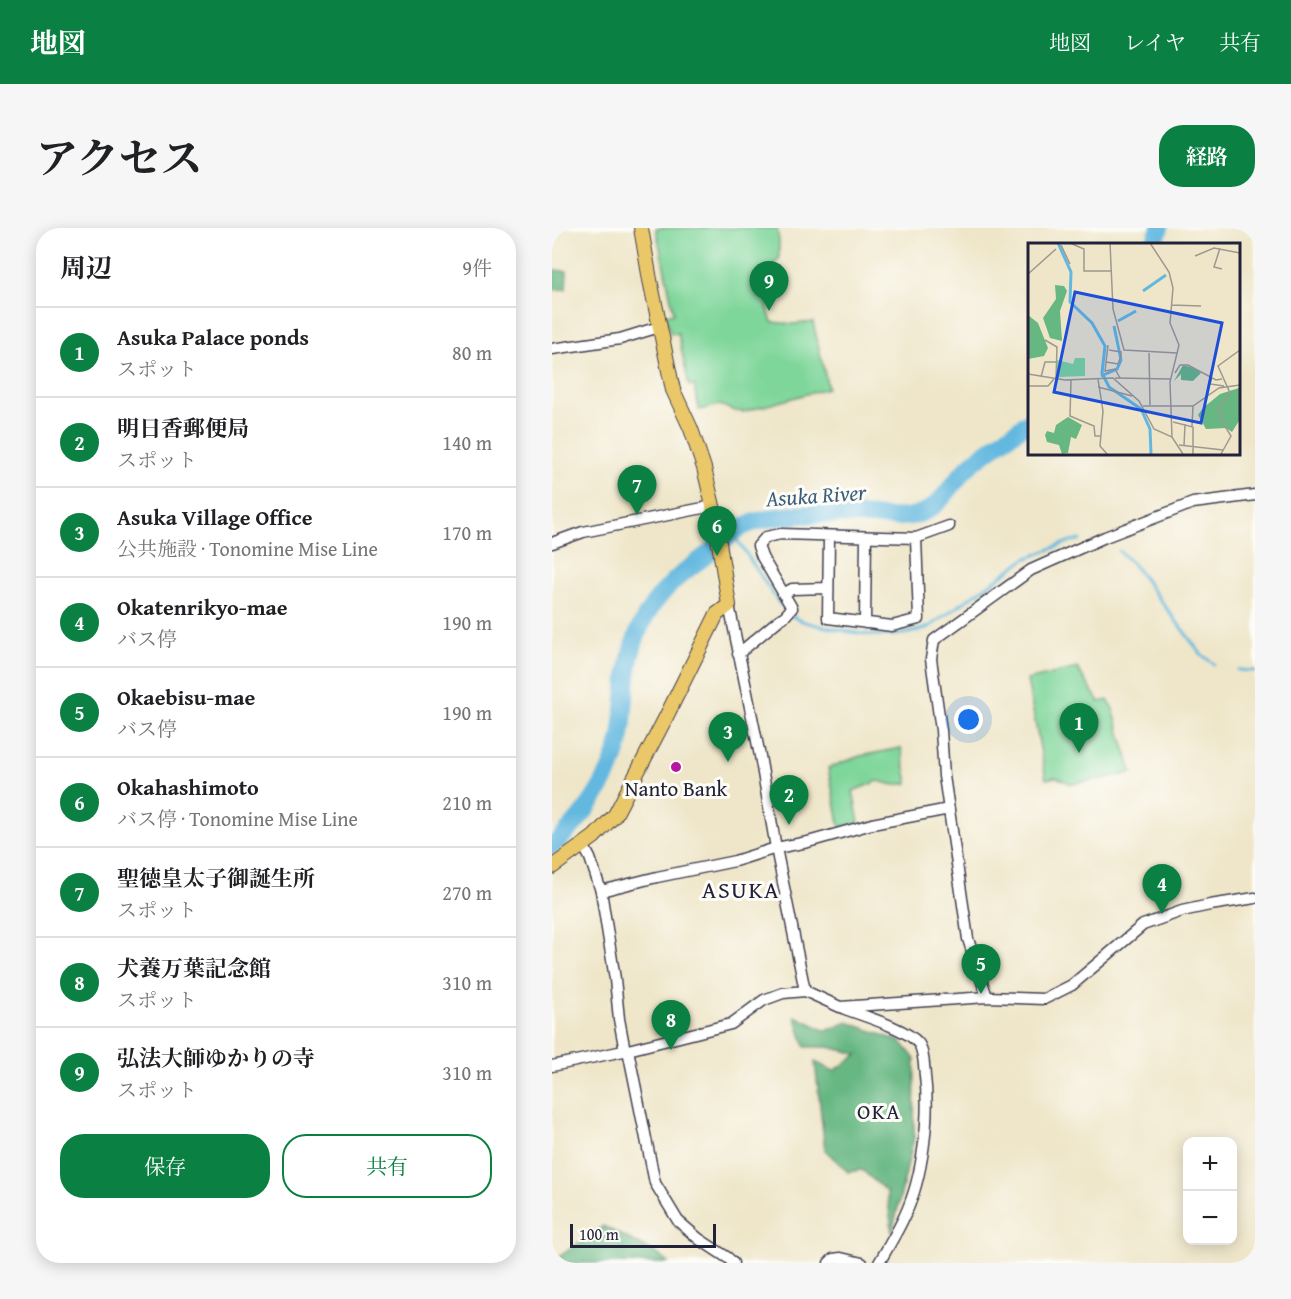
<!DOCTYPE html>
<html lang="ja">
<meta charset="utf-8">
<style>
body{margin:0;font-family:"Gentium Book Plus","Noto Serif JP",serif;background:#f6f6f6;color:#202124}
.controls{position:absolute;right:18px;bottom:18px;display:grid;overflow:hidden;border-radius:12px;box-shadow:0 3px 15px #0003}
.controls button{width:54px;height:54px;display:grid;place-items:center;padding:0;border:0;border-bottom:2px solid #e0e0e0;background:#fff;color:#202124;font:30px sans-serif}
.scale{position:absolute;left:18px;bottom:15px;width:146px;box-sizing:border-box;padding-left:6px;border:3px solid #22223b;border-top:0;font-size:16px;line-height:21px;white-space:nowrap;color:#22223b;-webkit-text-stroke:4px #fdfcf7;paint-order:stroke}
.you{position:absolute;left:417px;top:492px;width:21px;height:21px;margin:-15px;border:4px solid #fff;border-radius:50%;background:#1a73e8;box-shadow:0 0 0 9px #1a73e833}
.badge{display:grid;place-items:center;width:39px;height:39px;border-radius:50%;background:#0b8043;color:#fff;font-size:20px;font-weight:700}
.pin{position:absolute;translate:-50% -50px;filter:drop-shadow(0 2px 3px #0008)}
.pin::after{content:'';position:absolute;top:32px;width:21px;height:18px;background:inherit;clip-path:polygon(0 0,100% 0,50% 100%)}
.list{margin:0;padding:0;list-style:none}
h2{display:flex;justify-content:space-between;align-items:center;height:78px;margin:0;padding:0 24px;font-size:26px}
h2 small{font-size:20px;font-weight:400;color:#757577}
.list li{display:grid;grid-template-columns:39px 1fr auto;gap:18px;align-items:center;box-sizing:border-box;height:90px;padding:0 24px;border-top:2px solid #e0e0e0}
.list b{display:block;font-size:22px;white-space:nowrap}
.list p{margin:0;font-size:20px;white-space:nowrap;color:#757577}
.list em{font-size:20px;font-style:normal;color:#757577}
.actions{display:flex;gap:12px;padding:18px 24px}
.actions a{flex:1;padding:14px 0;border:2px solid #0b8043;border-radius:24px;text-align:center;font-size:21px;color:#0b8043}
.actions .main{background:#0b8043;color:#fff}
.map{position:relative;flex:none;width:703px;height:1035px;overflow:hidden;border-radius:24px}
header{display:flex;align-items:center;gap:36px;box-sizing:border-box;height:84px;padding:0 30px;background:#0b8043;color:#fff}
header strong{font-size:28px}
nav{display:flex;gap:33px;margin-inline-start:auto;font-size:21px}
.intro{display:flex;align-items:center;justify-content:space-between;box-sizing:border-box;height:144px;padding:0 36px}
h1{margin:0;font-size:42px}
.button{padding:15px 27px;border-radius:24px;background:#0b8043;color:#fff;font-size:21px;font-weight:700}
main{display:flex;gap:36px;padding:0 36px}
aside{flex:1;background:#fff;border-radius:24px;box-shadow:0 3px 15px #0003}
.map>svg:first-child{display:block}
.green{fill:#7ed69a;stroke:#507c6a;stroke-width:1.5}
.forest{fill:#66b782;stroke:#446c5e;stroke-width:1.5}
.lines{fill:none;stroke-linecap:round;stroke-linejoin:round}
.stream{stroke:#62b8df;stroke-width:3}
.river{stroke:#62b8df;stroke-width:18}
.minor-casing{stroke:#413f50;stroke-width:13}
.major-casing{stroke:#413f50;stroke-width:16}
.minor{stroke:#fff;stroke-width:10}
.major{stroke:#eac769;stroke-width:14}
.poi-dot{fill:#b5179e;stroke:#fdfcf7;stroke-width:2}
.labels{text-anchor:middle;stroke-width:6;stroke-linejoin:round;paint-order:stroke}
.poi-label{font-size:21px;fill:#22223b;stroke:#fdfcf7}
.water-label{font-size:22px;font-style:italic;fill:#3c5e7d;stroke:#fdfcf7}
.neighbourhood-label{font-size:22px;letter-spacing:1.5px;fill:#22223b;stroke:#fdfcf7}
.quarter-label{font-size:24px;letter-spacing:1.5px;fill:#22223b;stroke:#fdfcf7}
.inset-river{fill:none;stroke:#62b8df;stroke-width:3}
.inset-road{fill:none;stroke:#9d9890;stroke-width:1.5}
.view{fill:#1d4ed8;fill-opacity:0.15;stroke:#1d4ed8;stroke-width:3}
.inset-edge{fill:none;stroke:#22223b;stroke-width:3}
</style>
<header>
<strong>地図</strong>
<nav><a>地図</a><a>レイヤ</a><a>共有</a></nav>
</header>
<div class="intro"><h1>アクセス</h1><a class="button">経路</a></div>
<main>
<aside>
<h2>周辺<small>9件</small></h2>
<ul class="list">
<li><span class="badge">1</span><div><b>Asuka Palace ponds</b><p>スポット</p></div><em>80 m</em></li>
<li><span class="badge">2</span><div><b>明日香郵便局</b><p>スポット</p></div><em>140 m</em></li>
<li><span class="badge">3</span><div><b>Asuka Village Office</b><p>公共施設 · Tonomine Mise Line</p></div><em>170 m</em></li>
<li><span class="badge">4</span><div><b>Okatenrikyo-mae</b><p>バス停</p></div><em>190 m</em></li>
<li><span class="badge">5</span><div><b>Okaebisu-mae</b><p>バス停</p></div><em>190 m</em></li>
<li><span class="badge">6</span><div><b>Okahashimoto</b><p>バス停 · Tonomine Mise Line</p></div><em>210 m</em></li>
<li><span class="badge">7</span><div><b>聖徳皇太子御誕生所</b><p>スポット</p></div><em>270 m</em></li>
<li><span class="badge">8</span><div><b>犬養万葉記念館</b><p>スポット</p></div><em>310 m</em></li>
<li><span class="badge">9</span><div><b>弘法大師ゆかりの寺</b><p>スポット</p></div><em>310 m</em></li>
</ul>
<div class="actions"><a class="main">保存</a><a>共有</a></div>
</aside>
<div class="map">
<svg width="703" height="1035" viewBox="0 0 703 1035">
<rect width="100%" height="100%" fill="#fdfcf7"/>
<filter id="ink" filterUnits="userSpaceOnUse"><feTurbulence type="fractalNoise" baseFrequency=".0167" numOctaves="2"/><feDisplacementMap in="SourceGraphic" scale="12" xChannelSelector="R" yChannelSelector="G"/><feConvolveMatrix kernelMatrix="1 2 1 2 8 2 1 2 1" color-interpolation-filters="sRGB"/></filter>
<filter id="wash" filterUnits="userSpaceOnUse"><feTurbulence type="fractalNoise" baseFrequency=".008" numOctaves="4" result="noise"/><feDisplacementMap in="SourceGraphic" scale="24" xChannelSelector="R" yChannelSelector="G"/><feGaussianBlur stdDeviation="1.35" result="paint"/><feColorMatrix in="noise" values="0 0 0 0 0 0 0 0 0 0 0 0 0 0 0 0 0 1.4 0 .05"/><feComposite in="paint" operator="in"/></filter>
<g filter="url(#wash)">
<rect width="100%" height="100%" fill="#efe6c9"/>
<path class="green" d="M109 0H225L227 13V31L210 47 217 85 220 94 241 96 261 94 276 160 191 184 183 183 168 177 147 182 142 157 137 158 126 105 118 106 114 87 122 85 104 1Z
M525 440 547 474 556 472 561 481 580 545 520 556 504 549 494 551 475 452Z
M349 520 356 555 342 557 326 553 301 563 307 595 288 599 276 540 308 528Z"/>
<path class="forest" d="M0 42 15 43 14 61 0 62Z
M243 788 274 803 296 794 349 814 363 831 362 909 340 1005 335 964 310 942 296 944 273 922 263 834 282 843 306 826 276 819H253Z
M51 998 104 1025 117 1035H0L1 1033Z"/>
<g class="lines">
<path class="stream" d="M172 292 226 374 234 382
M567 323 581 336 649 426 662 436
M239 387C249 395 262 396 274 399 311 407 341 413 377 399L473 331 519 313 528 312
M686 442 703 443"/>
<path class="river" d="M602 16 608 0
M0 618C31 592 61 549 69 508 72 492 72 475 74 459 77 417 90 383 121 354 133 342 147 333 160 323 172 313 182 301 197 296 230 284 270 286 305 287 324 288 354 293 372 284 389 277 402 253 416 239 435 222 458 208 478 193"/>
</g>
</g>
<g filter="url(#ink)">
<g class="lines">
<g class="minor-casing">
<path id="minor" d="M0 121 68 111 107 99
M277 308 276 390 340 398 367 391 364 310
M0 315 31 304 161 278
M231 366 240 361 276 360
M177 377 208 528 224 620 253 763
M313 395 314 309
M186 426 228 391 233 388 240 380 210 329 206 318 214 309 229 306 364 310 397 298
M31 617 38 630 49 663 63 751 67 791 73 823
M49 663 105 649 183 633 224 620 256 614 320 596 397 581
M435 769 416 711 392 548 389 502 379 431 382 412 479 342 553 309 641 275 703 267
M293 781C312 788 356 801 367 816 372 824 372 838 373 848 378 888 371 949 353 987 346 1003 336 1019 327 1035
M76 822 103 955 126 993 147 1011 176 1030 181 1035
M0 838 76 822 179 796 212 772 231 765 253 763 288 779 435 769 492 771 520 757 591 697 630 683 658 677 703 670
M277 1035 281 1031 289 1030 310 1035"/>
</g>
<g class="major-casing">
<path id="major" d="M0 639 42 609 63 587 113 491 165 386 177 377 161 278 152 240 139 201 121 162 98 52 89 0"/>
</g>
<use href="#minor" class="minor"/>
<use href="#major" class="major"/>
</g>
</g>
<circle class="poi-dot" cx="124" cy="539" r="6"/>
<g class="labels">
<g class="poi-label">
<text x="124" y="568">Nanto Bank</text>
</g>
<g class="water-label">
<text transform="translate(264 267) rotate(-4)" y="8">Asuka River</text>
</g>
<g class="neighbourhood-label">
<text x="327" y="891">OKA</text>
</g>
<g class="quarter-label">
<text x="189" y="670">ASUKA</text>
</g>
</g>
<g transform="translate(476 15)">
<rect width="212" height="212" fill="#efe6c9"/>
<path d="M47 115H57V133L29 134V117L45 121Z" fill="#7ed69a"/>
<path d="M27 42 36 43 39 48 32 68 34 98 22 95 15 75 28 56ZM0 72 10 80 20 105 16 113 0 116ZM155 122 166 125 173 130 165 138 153 137V131L146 138ZM211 145V178L204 189 198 185 178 186 170 172 175 165 192 151ZM40 174 54 182 48 196 43 194 40 210 34 211 31 202 19 199 17 192 19 188 26 190 28 182Z" fill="#66b782"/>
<path class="inset-river" d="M30 0 43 29 42 59 64 80 77 103 74 130 81 144 113 166 122 186 123 211M115 48 138 32M90 78 108 68M73 133 89 126 93 117 86 83"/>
<path class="inset-road" d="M42 0 56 6V28H83M82 0 85 66 96 107 149 110M122 0 141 29 145 45 142 80 151 102 142 139 144 194M33 2 42 21M192 5 186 24 194 26M167 13 186 5 212 10M0 31 28 6M143 62 173 63M17 97 29 104 28 135M80 102 77 128 87 126 92 135M121 110 122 162M78 119 90 121 93 113V109L81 107M147 130 152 122H160L188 137 194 136M0 131 37 137 85 135 111 158 126 186 144 194 155 211M13 134 17 119H28M184 134 182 141 196 143M87 135 142 136M70 136 75 168 72 203 79 211M43 137 42 173 66 183 67 193H72M0 143H20L26 136M70 144 104 153M115 163H145M145 163H165L191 145 212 142M145 179 165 184V211M164 183 165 163M151 202 195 207M156 203 157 181M193 211 203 193 193 177 191 164 202 150 190 123 212 107"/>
<path class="view" d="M47 49 194 80 173 180 26 149Z"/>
<rect width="212" height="212" class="inset-edge"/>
</g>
</svg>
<div class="controls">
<button>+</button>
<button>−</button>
</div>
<div class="scale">100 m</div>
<div class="you"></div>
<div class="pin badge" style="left:527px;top:525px">1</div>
<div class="pin badge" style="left:237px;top:597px">2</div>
<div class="pin badge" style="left:176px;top:534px">3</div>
<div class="pin badge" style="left:610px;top:686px">4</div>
<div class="pin badge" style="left:429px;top:766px">5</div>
<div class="pin badge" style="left:165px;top:328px">6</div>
<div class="pin badge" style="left:85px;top:287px">7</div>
<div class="pin badge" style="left:119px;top:822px">8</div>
<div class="pin badge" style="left:217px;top:83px">9</div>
</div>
</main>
